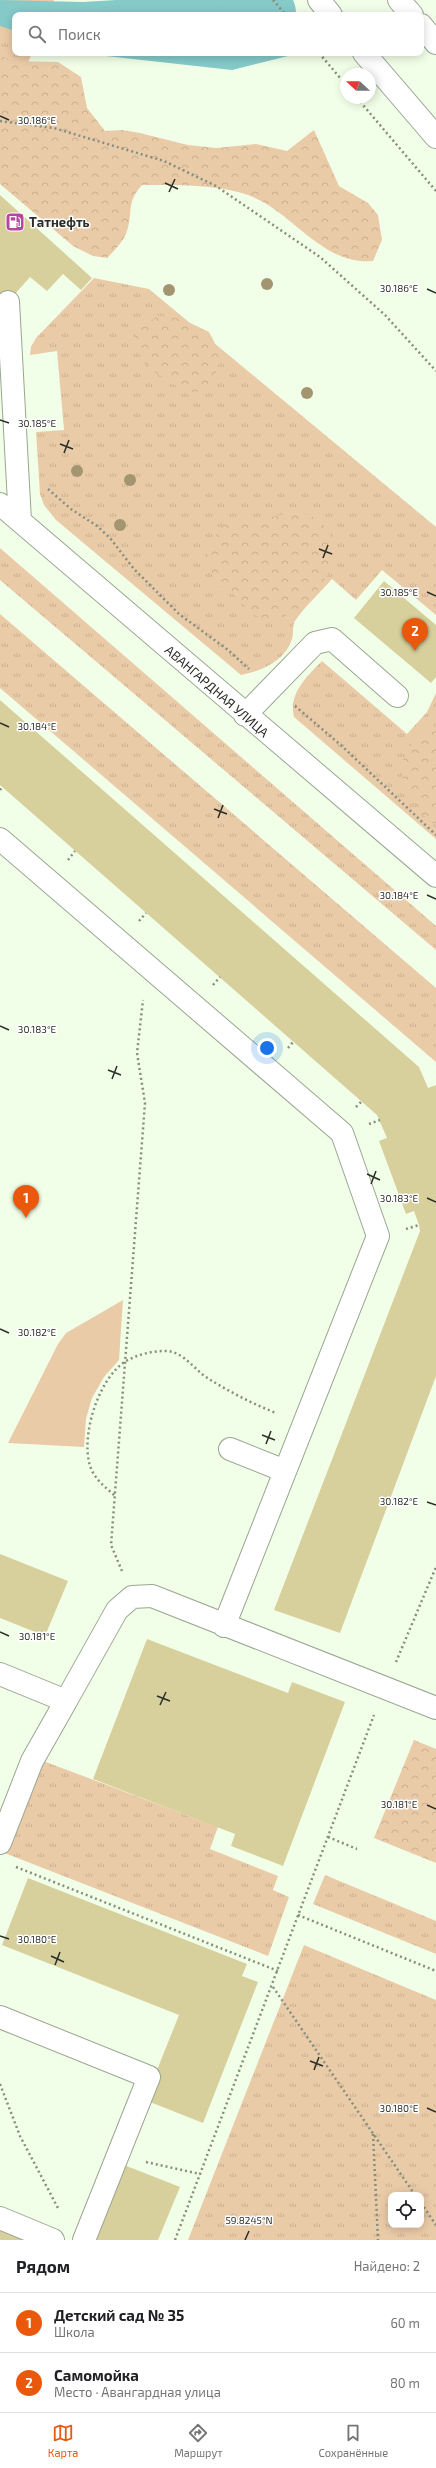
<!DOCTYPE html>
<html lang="ru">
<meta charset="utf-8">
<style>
body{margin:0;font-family:"Exo 2",sans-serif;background:#f2f2f2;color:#202124}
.controls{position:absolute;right:12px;bottom:12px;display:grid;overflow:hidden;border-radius:8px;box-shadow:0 2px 10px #0003}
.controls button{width:36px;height:36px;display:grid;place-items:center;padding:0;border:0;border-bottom:1px solid #e0e0e0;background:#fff;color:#202124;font:20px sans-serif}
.compass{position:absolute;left:340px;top:68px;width:36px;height:36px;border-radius:50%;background:#fff;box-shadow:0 2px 10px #0003;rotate:292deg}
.you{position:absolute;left:267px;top:1048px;width:14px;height:14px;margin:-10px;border:3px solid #fff;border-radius:50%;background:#1a73e8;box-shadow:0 0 0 6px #1a73e833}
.badge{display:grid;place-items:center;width:26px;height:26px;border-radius:50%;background:#ea580c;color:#fff;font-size:13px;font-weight:700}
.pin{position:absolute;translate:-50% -33px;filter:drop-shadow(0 1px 2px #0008)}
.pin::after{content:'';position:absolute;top:21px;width:14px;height:12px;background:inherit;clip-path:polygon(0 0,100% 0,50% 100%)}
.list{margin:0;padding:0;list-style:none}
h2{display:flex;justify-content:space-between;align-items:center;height:52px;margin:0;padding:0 16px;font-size:17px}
h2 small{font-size:13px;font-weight:400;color:#757577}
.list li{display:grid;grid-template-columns:26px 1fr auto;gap:12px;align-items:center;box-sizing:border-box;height:60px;padding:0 16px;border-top:1px solid #e0e0e0}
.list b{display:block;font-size:15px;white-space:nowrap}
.list p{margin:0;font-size:13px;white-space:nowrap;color:#757577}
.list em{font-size:13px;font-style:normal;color:#757577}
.icon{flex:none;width:22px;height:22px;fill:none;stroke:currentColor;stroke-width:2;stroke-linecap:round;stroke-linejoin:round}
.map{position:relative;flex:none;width:436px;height:2240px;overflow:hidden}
.search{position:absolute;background:#fff;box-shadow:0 2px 10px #0003;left:12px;right:12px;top:12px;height:44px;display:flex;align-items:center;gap:10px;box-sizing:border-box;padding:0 14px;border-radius:8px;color:#757577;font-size:15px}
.sheet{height:172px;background:#fff}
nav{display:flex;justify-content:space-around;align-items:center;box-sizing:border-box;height:56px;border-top:1px solid #e0e0e0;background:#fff;font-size:11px;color:#757577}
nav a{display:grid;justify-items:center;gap:2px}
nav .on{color:#ea580c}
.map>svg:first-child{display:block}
.grass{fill:url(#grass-tufts);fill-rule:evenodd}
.forest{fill:url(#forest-crowns)}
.green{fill:#eacba8}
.water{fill:#85cac9}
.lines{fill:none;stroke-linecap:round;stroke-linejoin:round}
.river{stroke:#85cac9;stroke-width:60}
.building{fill:#d7d09c}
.minor-casing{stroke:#9aa691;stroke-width:24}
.major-casing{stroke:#9aa691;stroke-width:24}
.path{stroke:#868e7f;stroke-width:2.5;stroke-dasharray:2 3;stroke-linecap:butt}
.minor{stroke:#fff;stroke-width:22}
.major{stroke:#fff;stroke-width:22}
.tree{fill:#a39570}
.ticks{fill:none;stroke:#2a2e26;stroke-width:1.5}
.labels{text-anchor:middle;stroke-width:3;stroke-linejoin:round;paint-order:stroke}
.poi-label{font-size:13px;font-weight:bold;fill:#2a2e26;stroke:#fff;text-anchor:start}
.street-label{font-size:13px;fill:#2a2e26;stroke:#fff}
.ticks-label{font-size:10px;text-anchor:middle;fill:#2a2e26;stroke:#fff;stroke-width:3;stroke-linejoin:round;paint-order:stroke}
</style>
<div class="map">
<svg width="436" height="2240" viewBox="0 0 436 2240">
<defs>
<pattern id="grass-tufts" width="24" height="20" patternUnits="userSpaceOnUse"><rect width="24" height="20" fill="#eacba8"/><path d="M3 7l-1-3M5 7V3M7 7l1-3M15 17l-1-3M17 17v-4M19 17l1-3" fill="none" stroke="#c9af90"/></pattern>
<pattern id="forest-crowns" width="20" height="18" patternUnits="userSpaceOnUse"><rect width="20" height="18" fill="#eacba8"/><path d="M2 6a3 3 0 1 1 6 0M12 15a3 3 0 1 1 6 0" fill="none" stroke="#c9af90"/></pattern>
</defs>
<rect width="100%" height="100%" fill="#f2ffe8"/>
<path class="grass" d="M0 0H54L48 15H15V53H32L0 133Z
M94 278 149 289 436 527V615L382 570 356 600 332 579C320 593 305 606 295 621 292 625 294 634 292 639 285 661 262 671 241 675L56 520 44 505 40 494 36 432 64 430 57 351 30 355 31 347 36 338Z
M0 548 436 926V950L0 580Z
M0 614 436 988V1062L0 688Z
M322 661 407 734 427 712 436 693V839L294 717C288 694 307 676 322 661Z
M38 1759 218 1827 210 1849 278 1876 273 1890 289 1897 268 1956 2 1852Z
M325 1875 436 1921V1954L313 1904Z
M304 1945 436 2000V2240H188ZM391 2195H421V2225H391Z"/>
<path class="forest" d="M0 55 12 61 58 62 81 77 87 108 105 131 122 130 140 133 188 145 216 148 256 144 287 151 314 130 339 186 368 203 378 215 382 240 373 261C324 266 294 214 253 197 223 184 175 185 142 185 125 204 134 213 126 234 122 243 114 251 107 258L93 256 73 246 0 184Z
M158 316 180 318 209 332 221 355 213 385 202 391 188 393 148 368 132 343 138 329Z
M296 511C375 528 310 633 259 617 250 614 242 601 234 595 229 590 222 588 216 585 204 554 205 549 225 523L272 517Z
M436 726V826C410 806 387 770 414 742 421 735 426 730 436 726Z
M414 1740 436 1749V1863L374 1838Z"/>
<path class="green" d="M123 1300 119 1360 104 1377 92 1398 86 1419 84 1447 8 1443 58 1344 66 1333Z"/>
<path class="water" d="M0 0 83 2 116 0H244L259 15H15V31L0 26Z
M94 53H295L296 54 232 70 106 56Z"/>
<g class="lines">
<path class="river" d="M246 15 266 13"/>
</g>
<path class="building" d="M0 195 92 278 81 290 63 274 47 291 30 277 0 311Z
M384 581 436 625V677L431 683 354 618Z
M0 700 419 1067 428 1088 436 1085V1376L340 1633 274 1610 420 1231 419 1225 414 1211 406 1214 379 1141 387 1138 377 1115 0 785Z
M0 1554 68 1581 45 1636 0 1618Z
M147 1639 288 1693 292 1682 345 1702 283 1866 231 1846 235 1834 93 1779Z
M28 1878 247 1964 242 1976 258 1982 203 2123 145 2100 179 2015 2 1945Z
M119 2163 180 2187 158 2240H89Z
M0 2227 34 2240H0Z"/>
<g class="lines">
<g class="minor-casing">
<path id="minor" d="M8 302 20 521
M0 504 436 876
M245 715 315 643 332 639 397 696
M0 839 342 1133 378 1236 224 1626
M230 1449 285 1471
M0 1674 66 1701 117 1610 132 1597 152 1596 436 1708
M0 1843 32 1761 66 1701
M0 2017 149 2077 84 2240
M0 2218 53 2240"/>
</g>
<g class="major-casing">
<path id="major" d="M319 0 331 15
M399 0 412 15
M421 25 436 43
M364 53 436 137"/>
</g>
<path class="path" d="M273 0 286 15
M319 53 346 85
M357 98 436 191
M0 121 54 128 164 161 216 186 320 257 385 315 436 371
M48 489 71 509 97 526 110 538 134 569 179 614 228 650 249 669
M295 706 343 747 436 835
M0 790 2 787
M68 860 75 851
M139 921 146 913
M213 985 220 977
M288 1048 293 1042
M356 1107 361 1102
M369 1124 380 1120
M406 1229 419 1225
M114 1495C104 1486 92 1477 89 1462 82 1432 99 1378 126 1361 137 1355 151 1351 164 1351 183 1350 194 1370 209 1379 230 1392 253 1404 276 1413
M122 1571 111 1545 145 1103 137 1053 143 1000
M396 1662 436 1567
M328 1837 357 1849
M16 1867 278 1971
M298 1915 436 1971
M273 1987 415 2195
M0 2084 20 2136 59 2210
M373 2134 378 2240
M146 2162 200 2174
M421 2203 436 2225
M175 2240 374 1715"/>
<use href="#minor" class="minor"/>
<use href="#major" class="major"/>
</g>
<g class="tree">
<circle cx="267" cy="284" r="6"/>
<circle cx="169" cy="290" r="6"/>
<circle cx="307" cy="393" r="6"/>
<circle cx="77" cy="471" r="6"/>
<circle cx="130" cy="480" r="6"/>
<circle cx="120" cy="525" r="6"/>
</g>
<path class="ticks" d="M0 116 9 120M165 183 178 189M169 192 175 179M427 289 436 293M0 420 9 423M60 444 73 449M64 453 69 440M319 549 332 554M323 558 328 545M427 592 436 596M0 723 9 727M214 809 227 814M218 818 223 805M427 895 436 899M0 1026 9 1030M108 1070 121 1075M112 1079 117 1066M367 1174 380 1180M371 1184 376 1171M427 1198 436 1202M0 1329 9 1333M262 1435 275 1440M266 1444 271 1431M427 1502 436 1505M0 1632 9 1636M157 1696 170 1701M160 1705 166 1692M427 1805 436 1809M0 1936 9 1939M51 1956 64 1962M55 1965 60 1952M310 2061 323 2066M314 2070 319 2057M427 2108 436 2112M245 2240 249 2231"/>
<defs>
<g id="fuel-square" transform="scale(1)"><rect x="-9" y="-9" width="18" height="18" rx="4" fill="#b746a1" stroke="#fff"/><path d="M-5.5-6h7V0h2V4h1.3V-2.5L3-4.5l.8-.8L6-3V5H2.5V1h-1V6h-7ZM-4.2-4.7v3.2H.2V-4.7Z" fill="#fff"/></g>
</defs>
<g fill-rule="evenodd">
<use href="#fuel-square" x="15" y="222"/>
</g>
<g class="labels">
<g class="poi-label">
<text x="29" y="227">Татнефть</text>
</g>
<g class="street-label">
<text transform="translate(217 691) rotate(41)" y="5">АВАНГАРДНАЯ УЛИЦА</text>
</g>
</g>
<g class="ticks-label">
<text x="37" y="124">30.186°E</text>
<text x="399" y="292">30.186°E</text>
<text x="37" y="427">30.185°E</text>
<text x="399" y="596">30.185°E</text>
<text x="37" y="730">30.184°E</text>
<text x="399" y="899">30.184°E</text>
<text x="37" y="1033">30.183°E</text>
<text x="399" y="1202">30.183°E</text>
<text x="37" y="1336">30.182°E</text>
<text x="399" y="1505">30.182°E</text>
<text x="37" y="1640">30.181°E</text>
<text x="399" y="1808">30.181°E</text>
<text x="37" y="1943">30.180°E</text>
<text x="399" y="2112">30.180°E</text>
<text x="249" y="2224">59.8245°N</text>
</g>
</svg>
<div class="controls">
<button><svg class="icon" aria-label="locate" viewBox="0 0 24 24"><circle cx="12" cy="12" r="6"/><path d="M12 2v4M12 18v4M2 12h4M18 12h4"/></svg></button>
</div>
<svg class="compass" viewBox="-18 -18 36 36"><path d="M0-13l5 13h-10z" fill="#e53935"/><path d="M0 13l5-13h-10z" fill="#757577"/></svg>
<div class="you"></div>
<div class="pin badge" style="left:26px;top:1218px">1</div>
<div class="pin badge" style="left:415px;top:651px">2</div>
<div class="search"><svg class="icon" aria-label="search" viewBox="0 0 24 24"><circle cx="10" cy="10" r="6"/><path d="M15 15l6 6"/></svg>Поиск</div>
</div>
<section class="sheet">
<h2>Рядом<small>Найдено: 2</small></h2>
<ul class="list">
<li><span class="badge">1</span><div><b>Детский сад № 35</b><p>Школа</p></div><em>60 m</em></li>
<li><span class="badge">2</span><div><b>Самомойка</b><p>Место · Авангардная улица</p></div><em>80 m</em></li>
</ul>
</section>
<nav>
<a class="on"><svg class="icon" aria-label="map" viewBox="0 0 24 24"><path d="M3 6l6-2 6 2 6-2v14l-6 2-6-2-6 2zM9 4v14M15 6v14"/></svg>Карта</a>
<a><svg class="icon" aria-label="directions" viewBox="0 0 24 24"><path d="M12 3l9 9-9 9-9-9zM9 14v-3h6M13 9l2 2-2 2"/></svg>Маршрут</a>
<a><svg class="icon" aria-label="saved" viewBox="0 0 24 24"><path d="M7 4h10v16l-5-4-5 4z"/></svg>Сохранённые</a>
</nav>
